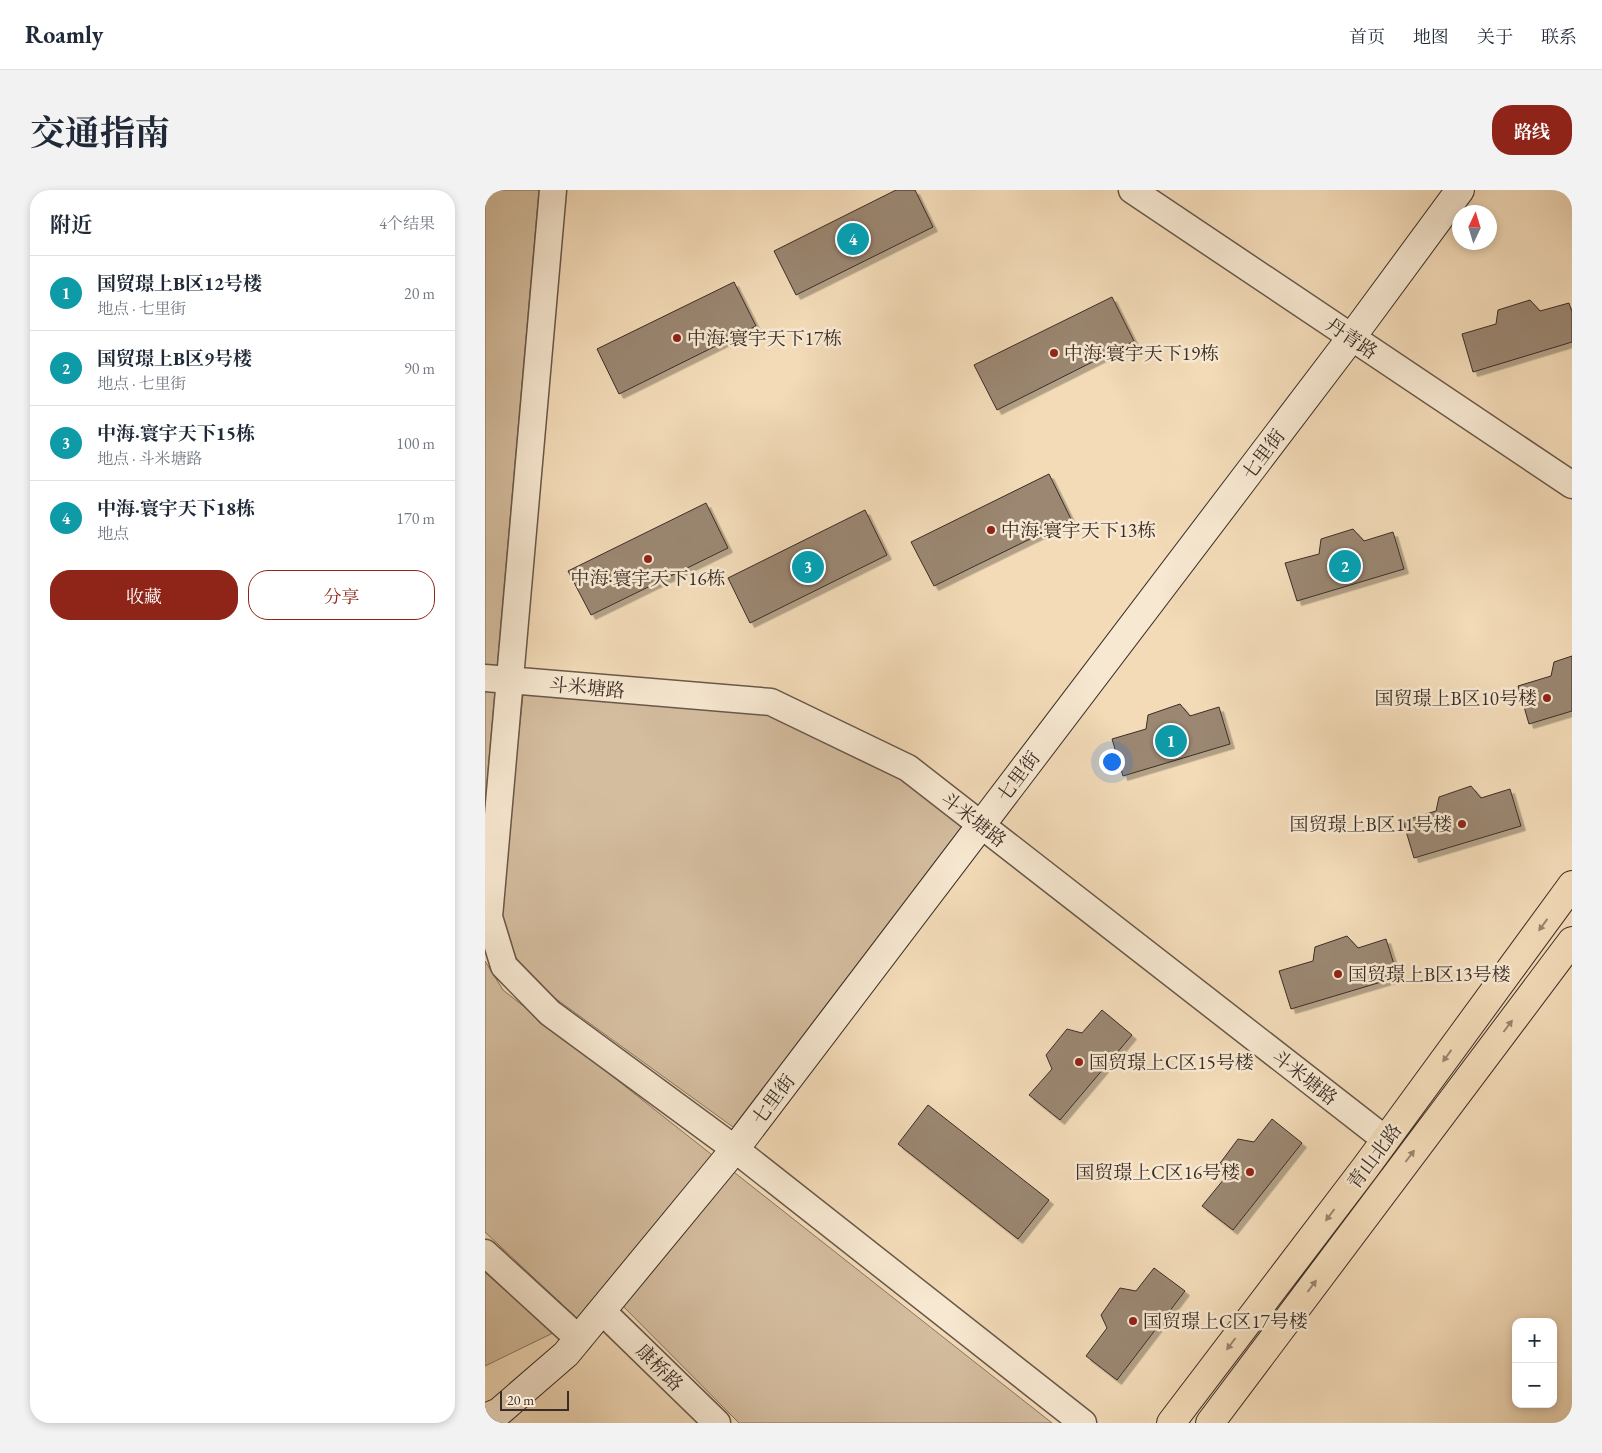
<!DOCTYPE html>
<html lang="zh">
<meta charset="utf-8">
<style>
body{margin:0;font-family:"EB Garamond","Noto Serif SC",serif;background:#f2f2f3;color:#1f2937}
.controls{position:absolute;right:15px;bottom:15px;display:grid;overflow:hidden;border-radius:10px;box-shadow:0 2px 8px #0003}
.controls button{width:45px;height:45px;display:grid;place-items:center;padding:0;border:0;border-bottom:1px solid #e0e1e3;background:#fff;color:#1f2937;font:25px sans-serif}
.compass{position:absolute;left:967px;top:15px;width:45px;height:45px;border-radius:50%;background:#fff;box-shadow:0 2px 8px #0003;rotate:4deg}
.scale{position:absolute;left:15px;bottom:12px;width:69px;box-sizing:border-box;padding-left:5px;border:2px solid #3b2d26;border-top:0;font-size:14px;line-height:18px;white-space:nowrap;color:#3b2d26;-webkit-text-stroke:4px #f7e8d1;paint-order:stroke}
.you{position:absolute;left:626px;top:571px;width:18px;height:18px;margin:-12px;border:4px solid #fff;border-radius:50%;background:#1a73e8;box-shadow:0 0 0 8px #1a73e833}
.badge{display:grid;place-items:center;width:32px;height:32px;border-radius:50%;background:#8f2418;color:#fff;font-size:16px;font-weight:700}
.pin{position:absolute;translate:-50% -50%;border:2px solid #fff;box-shadow:0 1px 5px #0006}
.list{margin:0;padding:0;list-style:none}
h2{display:flex;justify-content:space-between;align-items:center;height:65px;margin:0;padding:0 20px;font-size:21px}
h2 small{font-size:16px;font-weight:400;color:#747a83}
.list li{display:grid;grid-template-columns:32px 1fr auto;gap:15px;align-items:center;box-sizing:border-box;height:75px;padding:0 20px;border-top:1px solid #e0e1e3}
.list b{display:block;font-size:19px;white-space:nowrap}
.list p{margin:0;font-size:16px;white-space:nowrap;color:#747a83}
.list em{font-size:16px;font-style:normal;color:#747a83}
.actions{display:flex;gap:10px;padding:15px 20px}
.actions a{flex:1;padding:11px 0;border:1px solid #8f2418;border-radius:20px;text-align:center;font-size:18px;color:#8f2418}
.actions .main{background:#8f2418;color:#fff}
.map{position:relative;flex:none;width:1087px;height:1233px;overflow:hidden;border-radius:20px}
header{display:flex;align-items:center;gap:30px;box-sizing:border-box;height:70px;padding:0 25px;background:#fff;border-bottom:1px solid #e0e1e3}
header strong{font-size:24px}
nav{display:flex;gap:28px;margin-inline-start:auto;font-size:18px}
.intro{display:flex;align-items:center;justify-content:space-between;box-sizing:border-box;height:120px;padding:0 30px}
h1{margin:0;font-size:35px}
.button{padding:12px 22px;border-radius:20px;background:#8f2418;color:#fff;font-size:18px;font-weight:700}
main{display:flex;gap:30px;padding:0 30px}
aside{flex:1;background:#fff;border-radius:20px;box-shadow:0 2px 8px #0003}
.map>svg:first-child{display:block}
.green{fill:#d4bd9f;stroke:#887562}
.building{fill:#9b8772;stroke:#3b2d26;filter:url(#shadow)}
.lines{fill:none;stroke-linecap:round;stroke-linejoin:round}
.street-casing{stroke:#69584a;stroke-width:29}
.secondary-casing{stroke:#3b2d26;stroke-width:30}
.primary-casing{stroke:#3b2d26;stroke-width:30}
.street{stroke:#f7e8d1;stroke-width:26}
.secondary{stroke:#f7e8d1;stroke-width:28}
.primary{stroke:#f3dbb8;stroke-width:28}
.oneway{fill:#97846f}
.poi-dot{fill:#8f2418;stroke:#f7e8d1;stroke-width:2}
.labels{text-anchor:middle;stroke-width:5;stroke-linejoin:round;paint-order:stroke}
.poi-label{font-size:19px;fill:#3b2d26;stroke:#f7e8d1;text-anchor:start}
.street-label{font-size:19px;fill:#3b2d26;stroke:#f7e8d1}
</style>
<header>
<strong>Roamly</strong>
<nav><a>首页</a><a>地图</a><a>关于</a><a>联系</a></nav>
</header>
<div class="intro"><h1>交通指南</h1><a class="button">路线</a></div>
<main>
<aside>
<h2>附近<small>4个结果</small></h2>
<ul class="list">
<li><span class="badge" style="background:#0f9aa8">1</span><div><b>国贸璟上B区12号楼</b><p>地点 · 七里街</p></div><em>20 m</em></li>
<li><span class="badge" style="background:#0f9aa8">2</span><div><b>国贸璟上B区9号楼</b><p>地点 · 七里街</p></div><em>90 m</em></li>
<li><span class="badge" style="background:#0f9aa8">3</span><div><b>中海·寰宇天下15栋</b><p>地点 · 斗米塘路</p></div><em>100 m</em></li>
<li><span class="badge" style="background:#0f9aa8">4</span><div><b>中海·寰宇天下18栋</b><p>地点</p></div><em>170 m</em></li>
</ul>
<div class="actions"><a class="main">收藏</a><a>分享</a></div>
</aside>
<div class="map">
<svg width="1087" height="1233" viewBox="0 0 1087 1233">
<defs>
<filter id="shadow"><feDropShadow dx="4.5" dy="4.5" stdDeviation="0" flood-color="#0004"/></filter>
</defs>
<rect width="100%" height="100%" fill="#f3dbb8"/>
<filter id="stains"><feTurbulence type="fractalNoise" baseFrequency=".004" numOctaves="4"/><feColorMatrix values="0 0 0 0 .2 0 0 0 0 .09 0 0 0 0 .02 0 0 0 .5 -.17"/></filter>
<radialGradient id="worn" r=".72"><stop offset=".6" stop-color="#630" stop-opacity="0"/><stop offset="1" stop-color="#630" stop-opacity=".3"/></radialGradient>
<path class="green" d="M0 0H54L0 615Z
M38 505 278 521 370 563 417 590 477 636 248 937 49 793 32 770 19 739 15 720Z
M0 771 18 800 567 1233H254L120 1098 95 1131 0 1042Z
M0 1082 68 1143 0 1176Z"/>
<path class="building" d="M411 0H430L448 37 311 105 289 61Z
M249 92 271 136 134 204 112 159Z
M627 107 649 151 512 220 489 175Z
M1045 110 1055 121 1084 113 1087 122V152L988 182 977 144 1011 134 1013 120Z
M564 284 586 329 449 396 426 352Z
M221 313 243 358 106 425 83 381Z
M380 320 402 365 265 433 243 388Z
M868 339 879 351 908 342 919 379 812 411 800 373 834 364 836 349Z
M1087 466V521L1044 534 1033 496 1066 486 1069 472Z
M695 514 705 526 734 517 745 554 638 586 627 549 661 539 663 525Z
M986 596 996 608 1025 599 1036 636 929 668 918 631 951 621 954 607Z
M862 746 873 758 901 749 913 787 806 819 794 781 828 771 830 757Z
M617 820 647 845 575 930 544 905 567 879 561 865 582 839 597 843Z
M443 915 564 1010 533 1049 413 954Z
M787 929 817 953 748 1040 717 1016 739 989 733 976 753 949 769 952Z
M669 1078 700 1101 632 1190 601 1166 622 1138 616 1125 635 1098 651 1101Z"/>
<g class="lines">
<g class="street-casing">
<path id="street" d="M68 0 4 727 19 776 65 823 250 959 598 1233
M647 0 1087 295
M0 488 286 512 423 578 901 950
M0 1063 94 1149
M117 1121 232 1233"/>
</g>
<g class="secondary-casing">
<path id="secondary" d="M0 1228 14 1222 81 1164 250 959 866 148 975 0"/>
</g>
<g class="primary-casing">
<path id="primary" d="M686 1233 880 978 1087 695
M725 1233 1087 751"/>
</g>
<use href="#street" class="street"/>
<use href="#secondary" class="secondary"/>
<use href="#primary" class="primary"/>
</g>
<defs><path id="oneway-solid" d="M-6-.8H1V-3.2L6.5 0L1 3.2V.8H-6Z" transform="scale(1.25)"/></defs>
<g class="oneway">
<use href="#oneway-solid" transform="translate(1058 735) rotate(126)"/>
<use href="#oneway-solid" transform="translate(1023 836) rotate(-53)"/>
<use href="#oneway-solid" transform="translate(962 866) rotate(126)"/>
<use href="#oneway-solid" transform="translate(925 966) rotate(-53)"/>
<use href="#oneway-solid" transform="translate(845 1025) rotate(127)"/>
<use href="#oneway-solid" transform="translate(827 1096) rotate(-53)"/>
<use href="#oneway-solid" transform="translate(746 1154) rotate(127)"/>
</g>
<g class="poi-dot">
<circle cx="192" cy="148" r="5"/>
<circle cx="569" cy="163" r="5"/>
<circle cx="506" cy="340" r="5"/>
<circle cx="163" cy="369" r="5"/>
<circle cx="1062" cy="508" r="5"/>
<circle cx="977" cy="634" r="5"/>
<circle cx="853" cy="784" r="5"/>
<circle cx="594" cy="872" r="5"/>
<circle cx="765" cy="982" r="5"/>
<circle cx="648" cy="1131" r="5"/>
</g>
<g class="labels">
<g class="poi-label">
<text x="202" y="155">中海·寰宇天下17栋</text>
<text x="579" y="170">中海·寰宇天下19栋</text>
<text x="516" y="347">中海·寰宇天下13栋</text>
<text x="163" y="395" text-anchor="middle">中海·寰宇天下16栋</text>
<text x="1052" y="515" text-anchor="end">国贸璟上B区10号楼</text>
<text x="967" y="641" text-anchor="end">国贸璟上B区11号楼</text>
<text x="863" y="791">国贸璟上B区13号楼</text>
<text x="604" y="879">国贸璟上C区15号楼</text>
<text x="755" y="989" text-anchor="end">国贸璟上C区16号楼</text>
<text x="658" y="1138">国贸璟上C区17号楼</text>
</g>
<g class="street-label">
<text transform="translate(867 148) rotate(34)" y="7">丹青路</text>
<text transform="translate(778 264) rotate(-53)" y="7">七里街</text>
<text transform="translate(102 497) rotate(5)" y="7">斗米塘路</text>
<text transform="translate(533 586) rotate(-53)" y="7">七里街</text>
<text transform="translate(489 629) rotate(38)" y="7">斗米塘路</text>
<text transform="translate(820 887) rotate(38)" y="7">斗米塘路</text>
<text transform="translate(288 909) rotate(-53)" y="7">七里街</text>
<text transform="translate(889 966) rotate(-53)" y="7">青山北路</text>
<text transform="translate(175 1177) rotate(45)" y="7">康桥路</text>
</g>
</g>
<rect width="100%" height="100%" filter="url(#stains)"/>
<rect width="100%" height="100%" fill="url(#worn)"/>
</svg>
<div class="controls">
<button>+</button>
<button>−</button>
</div>
<svg class="compass" viewBox="-18 -18 36 36"><path d="M0-13l5 13h-10z" fill="#e53935"/><path d="M0 13l5-13h-10z" fill="#747a83"/></svg>
<div class="scale">20 m</div>
<div class="you"></div>
<div class="pin badge" style="left:686px;top:551px;background:#0f9aa8">1</div>
<div class="pin badge" style="left:860px;top:376px;background:#0f9aa8">2</div>
<div class="pin badge" style="left:323px;top:377px;background:#0f9aa8">3</div>
<div class="pin badge" style="left:368px;top:49px;background:#0f9aa8">4</div>
</div>
</main>
